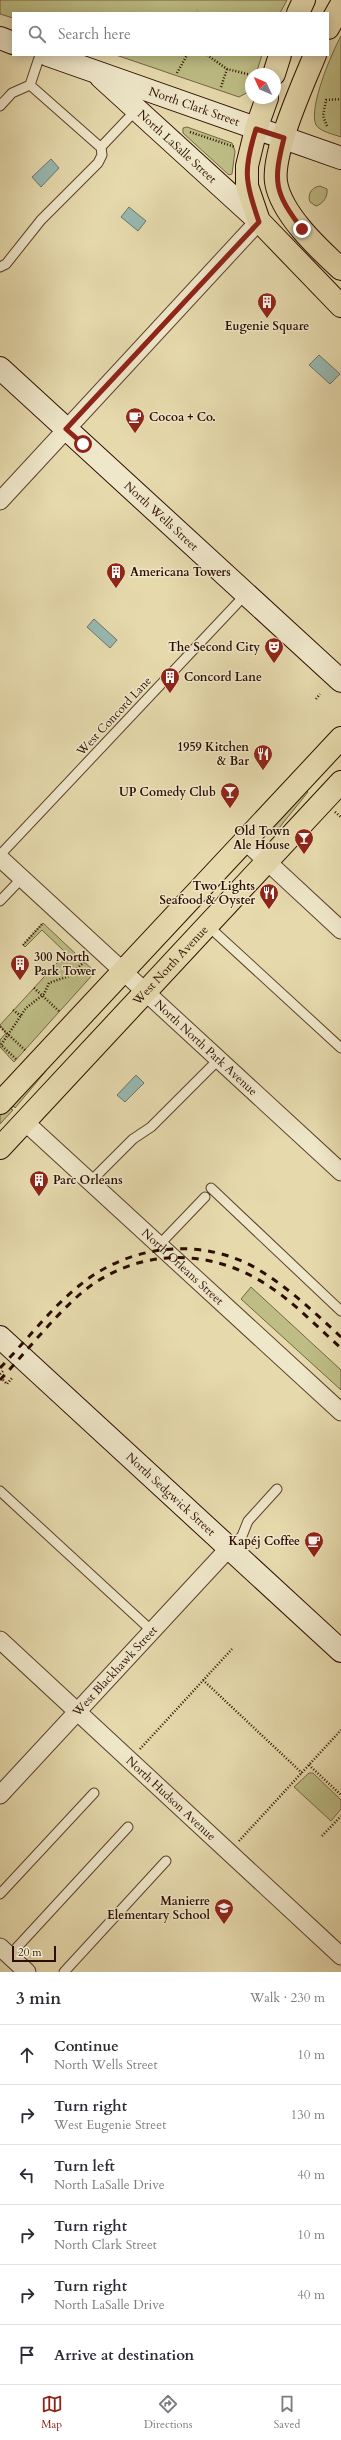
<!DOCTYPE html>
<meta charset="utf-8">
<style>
body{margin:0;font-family:Cardo,serif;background:#f7f7f7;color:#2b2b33}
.compass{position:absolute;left:245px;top:68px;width:36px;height:36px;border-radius:50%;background:#fff;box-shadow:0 2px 10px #0003;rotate:314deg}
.scale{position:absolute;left:12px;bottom:10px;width:44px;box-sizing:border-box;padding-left:4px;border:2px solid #2d0d00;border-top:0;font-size:11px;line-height:14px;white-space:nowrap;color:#2d0d00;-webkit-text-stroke:3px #efe7ca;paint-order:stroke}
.stop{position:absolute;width:12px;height:12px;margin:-9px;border:3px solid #8f2418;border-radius:50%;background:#fff}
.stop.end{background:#8f2418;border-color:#fff;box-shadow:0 1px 4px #0008}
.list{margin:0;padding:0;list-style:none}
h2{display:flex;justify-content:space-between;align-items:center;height:52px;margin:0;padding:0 16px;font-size:17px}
h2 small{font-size:13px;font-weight:400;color:#7c7c81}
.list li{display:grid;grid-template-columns:26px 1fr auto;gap:12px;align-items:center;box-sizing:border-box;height:60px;padding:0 16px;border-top:1px solid #e1e1e2}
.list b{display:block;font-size:15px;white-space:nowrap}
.list p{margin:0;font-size:13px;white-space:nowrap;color:#7c7c81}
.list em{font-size:13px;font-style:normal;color:#7c7c81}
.icon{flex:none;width:22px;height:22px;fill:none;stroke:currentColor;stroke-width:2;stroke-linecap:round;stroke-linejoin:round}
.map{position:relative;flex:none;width:341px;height:1972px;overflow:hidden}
.search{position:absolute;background:#fff;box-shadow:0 2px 10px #0003;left:12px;right:12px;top:12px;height:44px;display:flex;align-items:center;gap:10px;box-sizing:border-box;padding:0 14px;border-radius:0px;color:#7c7c81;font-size:15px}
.sheet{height:412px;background:#fff}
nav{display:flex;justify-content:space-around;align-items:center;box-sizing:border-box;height:56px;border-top:1px solid #e1e1e2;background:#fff;font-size:11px;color:#7c7c81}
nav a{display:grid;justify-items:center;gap:2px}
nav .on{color:#8f2418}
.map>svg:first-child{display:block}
.green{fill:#bdbd85;stroke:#756542}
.water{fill:#98b9b2;stroke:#6d746b}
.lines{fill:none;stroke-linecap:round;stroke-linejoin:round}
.lane-casing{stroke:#5b402b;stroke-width:11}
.street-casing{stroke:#5b402b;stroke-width:19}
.secondary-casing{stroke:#2d0d00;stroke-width:24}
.primary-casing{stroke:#2d0d00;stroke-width:24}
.path{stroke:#2d0d00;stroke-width:2.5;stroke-dasharray:1 2;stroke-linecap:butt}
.lane{stroke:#efe7ca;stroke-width:9}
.street{stroke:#efe7ca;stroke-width:17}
.secondary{stroke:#efe7ca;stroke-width:22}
.primary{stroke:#e6daad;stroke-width:22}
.rail{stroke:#2d0d00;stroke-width:3;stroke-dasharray:7 7;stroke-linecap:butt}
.route{stroke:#8f2418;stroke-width:5}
.labels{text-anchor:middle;stroke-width:3;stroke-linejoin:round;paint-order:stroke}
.street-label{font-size:12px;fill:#2d0d00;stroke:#efe7ca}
.poi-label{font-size:12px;font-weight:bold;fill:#2d0d00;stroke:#efe7ca;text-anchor:end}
</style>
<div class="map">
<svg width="341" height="1972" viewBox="0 0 341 1972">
<rect width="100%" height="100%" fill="#e6daad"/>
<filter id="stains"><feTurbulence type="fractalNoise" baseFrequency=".005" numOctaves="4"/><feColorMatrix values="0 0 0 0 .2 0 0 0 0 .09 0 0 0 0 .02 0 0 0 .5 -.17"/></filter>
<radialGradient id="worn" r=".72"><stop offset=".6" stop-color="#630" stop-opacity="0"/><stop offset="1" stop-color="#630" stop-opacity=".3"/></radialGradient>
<path class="green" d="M0 0H287L280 13H13V18L0 14Z
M341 36V137C333 134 321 132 316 125 308 108 332 52 341 36Z
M116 55H262L256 74H251L250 91 239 97Z
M187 127 232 143 235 151 232 174 229 175 183 133V128Z
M320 186 327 189C328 197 323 204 316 206L310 202C307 194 312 187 320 186Z
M306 790 308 792 275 833 269 828Z
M43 923 95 972 14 1062 0 1047V1040L6 1033 0 1025 66 953 42 930 25 947 23 945Z
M43 1068 46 1071 15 1108 14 1106 11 1109 13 1110 0 1124V1115Z
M251 1287 341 1370V1390L241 1299Z
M309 1773H313L341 1800V1809L331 1821 294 1787Z"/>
<path class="water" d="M51 159 59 168 41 187 32 177Z
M129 207 146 221 138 231 121 217Z
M319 355 340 374 330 384 309 365Z
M94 619 117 640 110 648 87 627Z
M136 1075 144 1083 125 1102 117 1095Z"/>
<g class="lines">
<g class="lane-casing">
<path id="lane" d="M40 55 30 85 98 145 101 147 137 109
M0 106 12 93 30 85
M0 267 6 264 41 220 98 163 102 155 101 147
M0 855 246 594
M0 901 22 878
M207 925 341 1048
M90 1182 133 1139 151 1127 219 1059
M211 1188 341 1311
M159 1245 205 1197
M0 1491 152 1631
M229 1548 242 1536 248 1521 277 1489
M0 1894 94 1793
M9 1956 128 1827
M64 1972 166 1861"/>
</g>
<g class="street-casing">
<g id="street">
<path d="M0 501 259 221"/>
<path d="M245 841 341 930"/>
<path id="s1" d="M0 858 341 1172"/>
<path id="s2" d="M25 1122 341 1412"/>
<path id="s3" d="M0 1640 341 1956"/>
<path id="s4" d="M0 1795 229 1548"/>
<path d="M0 1947 27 1972"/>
</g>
</g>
<g class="secondary-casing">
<g id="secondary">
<path d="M0 38 13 43"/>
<path id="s5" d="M48 55 341 158"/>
<path id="s6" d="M101 77 259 221"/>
<path id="s7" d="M0 368 341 681"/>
<path id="s8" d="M0 1337 341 1651"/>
</g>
</g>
<g class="primary-casing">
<g id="primary">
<path d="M298 13 304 0"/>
<path d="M328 28 341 5"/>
<path d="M315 55C303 84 272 152 276 182 281 214 319 249 341 269"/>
<path d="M274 74 280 55"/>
<path d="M267 98 256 129 247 166V186L259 221 341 306"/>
<path d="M0 1103 341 738"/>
<path id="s9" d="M0 1148 341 782"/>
</g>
</g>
<path class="path" d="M197 13 198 10
M207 55 227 69 251 75
M177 73 187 55
M221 87 227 69
M327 126 323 116 326 100 341 99
M190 132 235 147
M316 699 320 694
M335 812 341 817
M23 945 43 923
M34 988 60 1012
M13 1010 21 1016
M0 1027 25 1050
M16 1059 1 1045 26 1008 44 994 49 983 69 976 84 962
M0 1374 4 1370
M3 1380 7 1384 12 1378
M203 1680 302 1773
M140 1749 232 1649
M309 1765 341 1795
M322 1836 341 1816
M239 1841 341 1730"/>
<use href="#lane" class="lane"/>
<use href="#street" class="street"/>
<use href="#secondary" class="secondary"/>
<use href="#primary" class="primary"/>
<path class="rail" d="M0 1368C26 1341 50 1309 80 1285 130 1244 203 1236 259 1270 289 1288 315 1313 341 1337
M0 1380C26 1352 50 1321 79 1295 133 1248 208 1246 267 1285 294 1302 317 1327 341 1348"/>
</g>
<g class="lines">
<path class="route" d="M83 444 66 429 259 222C245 180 243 171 256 129L284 138C273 182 274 192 302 229"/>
</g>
<defs>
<g id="building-pin" transform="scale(1)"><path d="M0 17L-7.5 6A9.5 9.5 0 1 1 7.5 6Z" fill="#8f2418" stroke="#efe7ca"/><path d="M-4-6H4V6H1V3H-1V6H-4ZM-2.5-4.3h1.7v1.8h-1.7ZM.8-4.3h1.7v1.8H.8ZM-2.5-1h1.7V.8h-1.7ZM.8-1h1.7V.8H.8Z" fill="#fff"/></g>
<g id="cafe-pin" transform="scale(1)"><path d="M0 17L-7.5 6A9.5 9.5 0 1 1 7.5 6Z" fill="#8f2418" stroke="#efe7ca"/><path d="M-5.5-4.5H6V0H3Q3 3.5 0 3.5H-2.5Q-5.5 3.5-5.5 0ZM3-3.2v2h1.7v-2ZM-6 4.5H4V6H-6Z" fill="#fff"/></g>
<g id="theatre-pin" transform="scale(1)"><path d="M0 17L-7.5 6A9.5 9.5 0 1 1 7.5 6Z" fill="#8f2418" stroke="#efe7ca"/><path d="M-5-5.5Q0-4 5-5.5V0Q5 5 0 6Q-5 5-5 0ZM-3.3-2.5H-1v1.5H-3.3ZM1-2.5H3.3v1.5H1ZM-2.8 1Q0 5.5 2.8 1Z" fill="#fff"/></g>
<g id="restaurant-pin" transform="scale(1)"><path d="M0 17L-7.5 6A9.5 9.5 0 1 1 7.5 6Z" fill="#8f2418" stroke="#efe7ca"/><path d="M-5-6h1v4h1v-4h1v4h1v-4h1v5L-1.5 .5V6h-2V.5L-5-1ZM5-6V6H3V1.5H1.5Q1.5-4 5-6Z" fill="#fff"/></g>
<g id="bar-pin" transform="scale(1)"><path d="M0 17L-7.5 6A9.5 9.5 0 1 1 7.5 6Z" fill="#8f2418" stroke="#efe7ca"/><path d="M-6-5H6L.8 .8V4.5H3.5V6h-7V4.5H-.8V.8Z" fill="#fff"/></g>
<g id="school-pin" transform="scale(1)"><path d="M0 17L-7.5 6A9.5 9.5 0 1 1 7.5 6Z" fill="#8f2418" stroke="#efe7ca"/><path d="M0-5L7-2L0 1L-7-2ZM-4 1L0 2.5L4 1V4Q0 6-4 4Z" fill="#fff"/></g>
</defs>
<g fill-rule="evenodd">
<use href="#building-pin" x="267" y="302"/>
<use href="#cafe-pin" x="135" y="417"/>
<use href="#building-pin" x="116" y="572"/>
<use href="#theatre-pin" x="274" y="647"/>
<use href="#building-pin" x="170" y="677"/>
<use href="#restaurant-pin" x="263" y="754"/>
<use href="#bar-pin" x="230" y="792"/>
<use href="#bar-pin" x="304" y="838"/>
<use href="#restaurant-pin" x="269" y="893"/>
<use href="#building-pin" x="20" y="964"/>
<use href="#building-pin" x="39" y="1180"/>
<use href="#cafe-pin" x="314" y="1541"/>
<use href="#school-pin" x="224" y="1908"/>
</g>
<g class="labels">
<g class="street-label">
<text dy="4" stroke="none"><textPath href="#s5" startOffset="155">North Clark Street</textPath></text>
<text dy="4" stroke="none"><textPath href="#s6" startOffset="103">North LaSalle Street</textPath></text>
<text dy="4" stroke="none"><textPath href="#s7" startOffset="219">North Wells Street</textPath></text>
<text transform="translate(114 716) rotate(-47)" y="4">West Concord Lane</text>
<text dy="4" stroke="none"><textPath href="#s9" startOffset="250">West North Avenue</textPath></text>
<text dy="4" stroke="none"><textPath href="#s1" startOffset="280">North North Park Avenue</textPath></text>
<text dy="4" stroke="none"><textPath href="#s2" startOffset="214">North Orleans Street</textPath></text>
<text dy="4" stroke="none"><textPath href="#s8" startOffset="232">North Sedgwick Street</textPath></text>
<text dy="4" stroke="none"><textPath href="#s4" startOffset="169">West Blackhawk Street</textPath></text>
<text dy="4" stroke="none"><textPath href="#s3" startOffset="233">North Hudson Avenue</textPath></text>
</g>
<g class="poi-label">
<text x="267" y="330" text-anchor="middle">Eugenie Square</text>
<text x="149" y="421" text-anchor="start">Cocoa + Co.</text>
<text x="130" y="576" text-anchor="start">Americana Towers</text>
<text x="260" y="651">The Second City</text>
<text x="184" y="681" text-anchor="start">Concord Lane</text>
<text x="249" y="751">1959 Kitchen<tspan x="249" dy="14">&amp; Bar</tspan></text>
<text x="216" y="796">UP Comedy Club</text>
<text x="290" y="835">Old Town<tspan x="290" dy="14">Ale House</tspan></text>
<text x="255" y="890">Two Lights<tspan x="255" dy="14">Seafood &amp; Oyster</tspan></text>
<text x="34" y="961" text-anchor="start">300 North<tspan x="34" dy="14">Park Tower</tspan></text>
<text x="53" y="1184" text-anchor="start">Parc Orleans</text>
<text x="300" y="1545">Kapéj Coffee</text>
<text x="210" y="1905">Manierre<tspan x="210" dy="14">Elementary School</tspan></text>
</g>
</g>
<rect width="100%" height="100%" filter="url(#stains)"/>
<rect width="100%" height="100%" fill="url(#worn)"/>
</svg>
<svg class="compass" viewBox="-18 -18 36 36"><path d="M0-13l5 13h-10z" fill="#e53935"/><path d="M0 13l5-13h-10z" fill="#7c7c81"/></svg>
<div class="scale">20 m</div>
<div class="stop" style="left:83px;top:444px"></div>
<div class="stop end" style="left:302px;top:229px"></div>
<div class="search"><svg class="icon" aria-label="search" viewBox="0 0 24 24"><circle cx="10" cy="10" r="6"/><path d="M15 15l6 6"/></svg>Search here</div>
</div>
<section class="sheet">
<h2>3 min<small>Walk · 230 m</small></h2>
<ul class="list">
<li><svg class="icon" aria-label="ahead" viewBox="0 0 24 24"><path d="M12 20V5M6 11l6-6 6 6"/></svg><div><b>Continue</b><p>North Wells Street</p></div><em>10 m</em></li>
<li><svg class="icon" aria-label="right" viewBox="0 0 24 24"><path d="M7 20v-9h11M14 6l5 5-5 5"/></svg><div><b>Turn right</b><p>West Eugenie Street</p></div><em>130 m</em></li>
<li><svg class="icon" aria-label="left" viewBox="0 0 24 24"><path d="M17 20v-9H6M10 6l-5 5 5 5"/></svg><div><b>Turn left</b><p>North LaSalle Drive</p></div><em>40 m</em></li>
<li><svg class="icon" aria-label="right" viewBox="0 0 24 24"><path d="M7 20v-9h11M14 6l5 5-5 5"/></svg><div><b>Turn right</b><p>North Clark Street</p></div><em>10 m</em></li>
<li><svg class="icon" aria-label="right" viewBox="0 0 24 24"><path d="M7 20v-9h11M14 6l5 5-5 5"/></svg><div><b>Turn right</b><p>North LaSalle Drive</p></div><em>40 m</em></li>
<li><svg class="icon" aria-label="arrive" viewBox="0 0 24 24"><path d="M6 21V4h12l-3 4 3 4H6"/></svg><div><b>Arrive at destination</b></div></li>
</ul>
</section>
<nav>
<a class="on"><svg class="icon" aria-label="map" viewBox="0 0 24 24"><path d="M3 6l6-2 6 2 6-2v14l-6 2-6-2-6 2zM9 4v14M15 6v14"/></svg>Map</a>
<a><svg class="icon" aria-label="directions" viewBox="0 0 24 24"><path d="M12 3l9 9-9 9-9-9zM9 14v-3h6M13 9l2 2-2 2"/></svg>Directions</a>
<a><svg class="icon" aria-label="saved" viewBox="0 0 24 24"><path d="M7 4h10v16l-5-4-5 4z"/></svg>Saved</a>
</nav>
